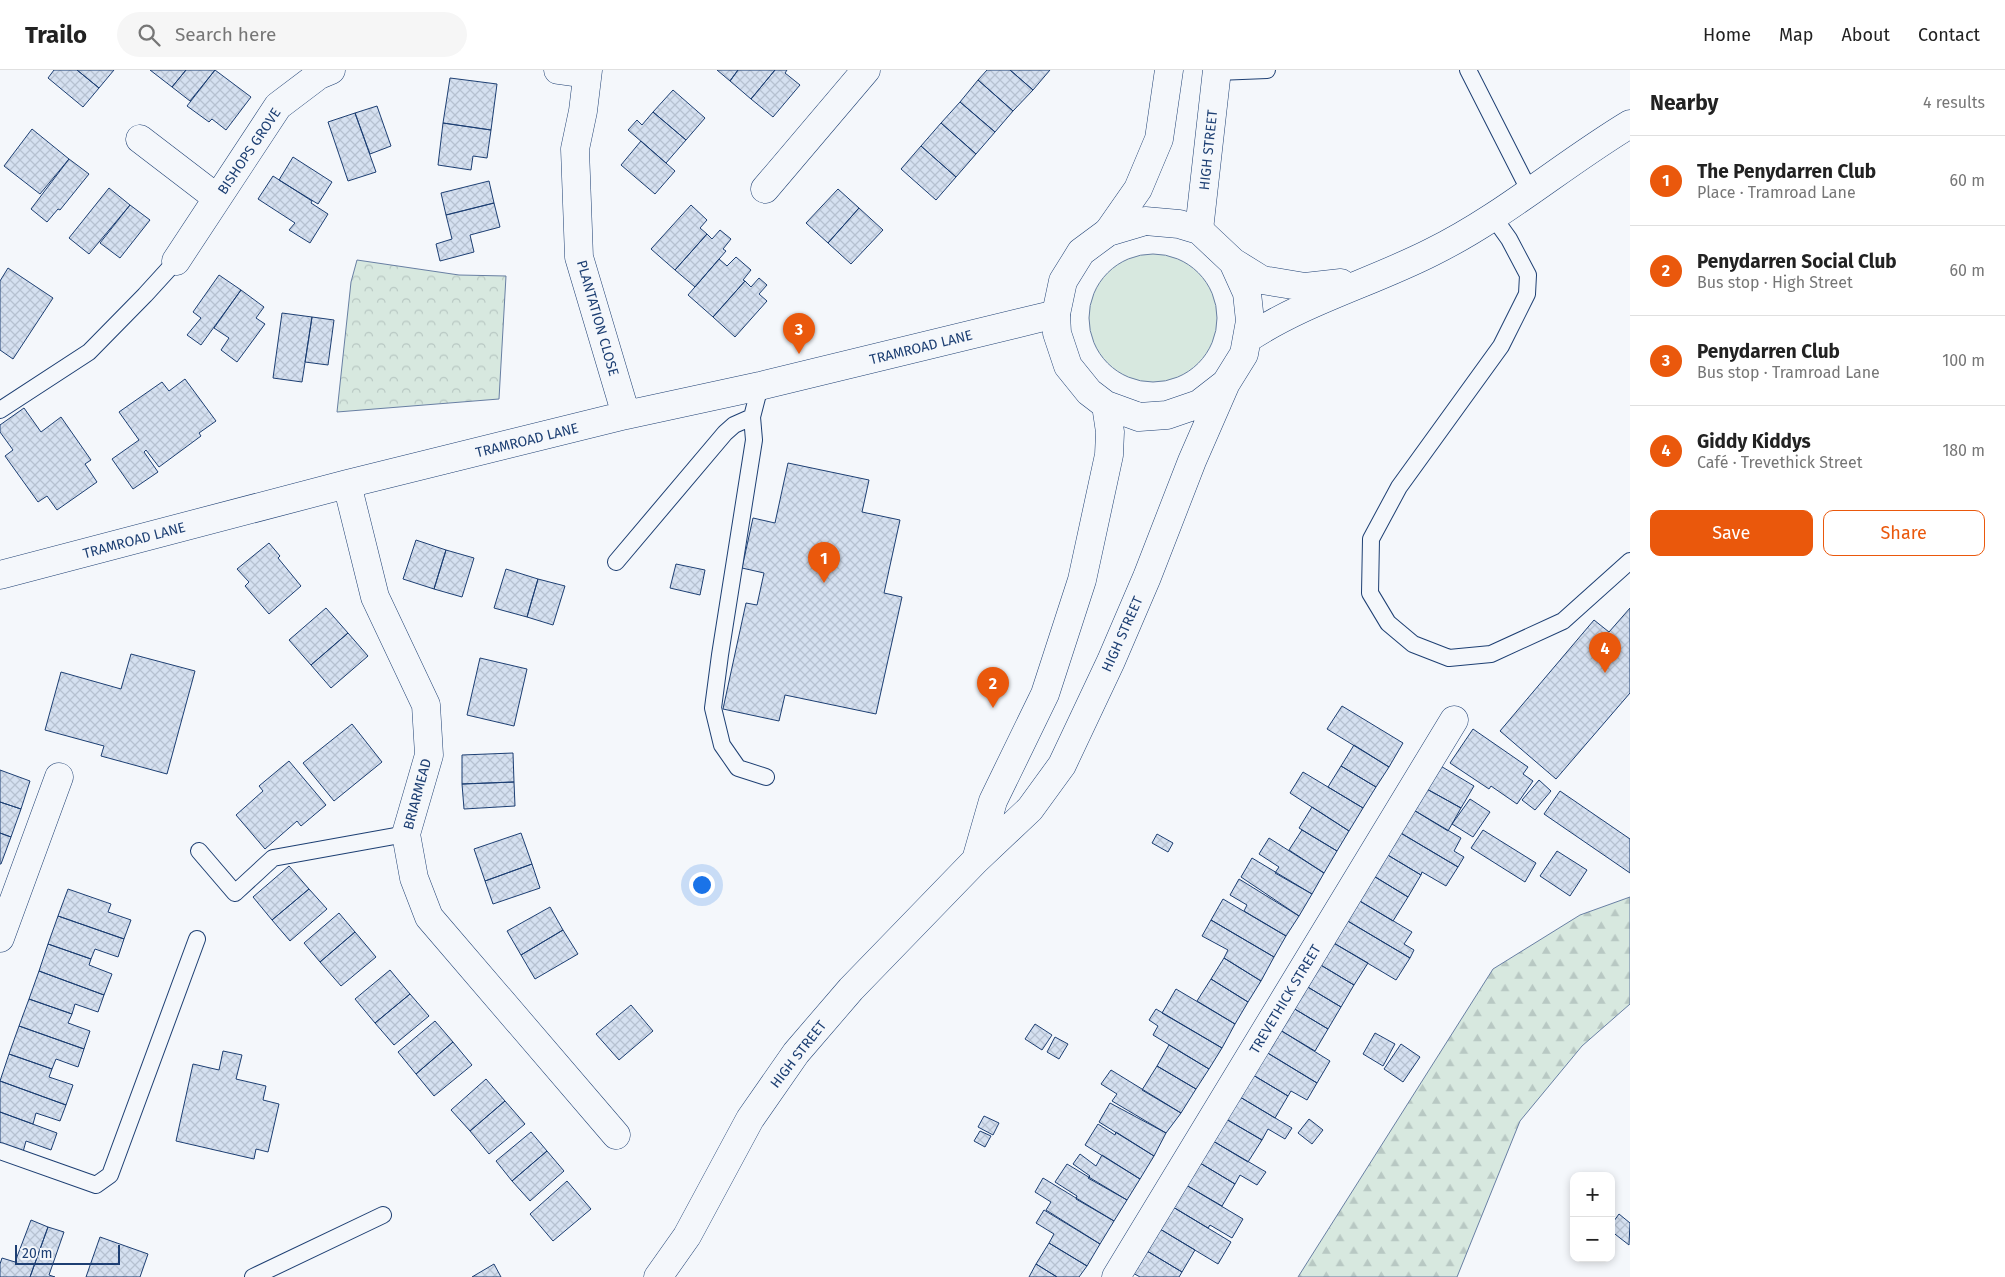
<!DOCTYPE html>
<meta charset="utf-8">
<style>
body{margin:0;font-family:"Fira Sans",sans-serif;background:#f6f6f6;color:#222}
.controls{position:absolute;right:15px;bottom:15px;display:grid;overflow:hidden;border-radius:10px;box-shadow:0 2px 8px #0003}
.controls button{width:45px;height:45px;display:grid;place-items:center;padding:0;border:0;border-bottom:1px solid #e0e0e0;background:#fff;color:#222;font:25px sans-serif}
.scale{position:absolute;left:15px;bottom:12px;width:105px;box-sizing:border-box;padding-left:5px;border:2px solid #1d3f73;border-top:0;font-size:14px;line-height:18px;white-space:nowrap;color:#1d3f73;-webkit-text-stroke:4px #f4f7fb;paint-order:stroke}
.you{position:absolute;left:701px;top:814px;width:18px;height:18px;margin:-12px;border:4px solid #fff;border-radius:50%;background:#1a73e8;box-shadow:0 0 0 8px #1a73e833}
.badge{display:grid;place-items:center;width:32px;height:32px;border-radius:50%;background:#ea580c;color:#fff;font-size:16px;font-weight:700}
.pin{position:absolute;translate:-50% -41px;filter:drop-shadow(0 1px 2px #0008)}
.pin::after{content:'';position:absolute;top:26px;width:18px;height:15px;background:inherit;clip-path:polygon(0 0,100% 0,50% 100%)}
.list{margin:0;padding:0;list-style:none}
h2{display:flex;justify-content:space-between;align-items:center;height:65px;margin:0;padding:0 20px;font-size:21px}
h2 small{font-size:16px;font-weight:400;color:#767676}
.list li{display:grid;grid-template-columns:32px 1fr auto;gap:15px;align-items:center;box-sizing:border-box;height:90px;padding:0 20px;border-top:1px solid #e0e0e0}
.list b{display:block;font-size:19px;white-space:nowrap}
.list p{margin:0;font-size:16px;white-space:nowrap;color:#767676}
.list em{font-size:16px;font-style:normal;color:#767676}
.actions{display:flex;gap:10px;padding:15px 20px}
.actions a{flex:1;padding:11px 0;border:1px solid #ea580c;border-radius:10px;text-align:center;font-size:18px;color:#ea580c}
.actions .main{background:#ea580c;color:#fff}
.icon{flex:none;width:28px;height:28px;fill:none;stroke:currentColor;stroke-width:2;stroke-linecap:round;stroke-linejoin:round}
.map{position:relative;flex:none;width:1630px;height:1207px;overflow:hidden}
header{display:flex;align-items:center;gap:30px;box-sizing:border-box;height:70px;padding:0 25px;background:#fff;border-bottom:1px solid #e0e0e0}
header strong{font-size:24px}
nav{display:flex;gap:28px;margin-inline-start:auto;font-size:18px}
.search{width:350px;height:45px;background:#f6f6f6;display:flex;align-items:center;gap:12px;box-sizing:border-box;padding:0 18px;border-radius:28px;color:#767676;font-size:19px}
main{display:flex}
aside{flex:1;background:#fff}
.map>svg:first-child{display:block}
.green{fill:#d7e8df;stroke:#687fa3}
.forest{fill:url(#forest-firs);stroke:#687fa3}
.park{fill:url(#park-crowns);stroke:#687fa3}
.building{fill:url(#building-cross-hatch);stroke:#1d3f73}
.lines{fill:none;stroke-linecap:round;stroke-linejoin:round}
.service-casing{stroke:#1d3f73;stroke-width:18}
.minor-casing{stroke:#1d3f73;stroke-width:29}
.tertiary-casing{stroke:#1d3f73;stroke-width:29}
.primary-casing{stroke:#1d3f73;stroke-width:29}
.service{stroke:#f4f7fb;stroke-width:16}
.minor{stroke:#f4f7fb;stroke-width:28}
.tertiary{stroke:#f4f7fb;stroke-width:28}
.primary{stroke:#f4f7fb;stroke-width:28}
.labels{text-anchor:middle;stroke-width:4;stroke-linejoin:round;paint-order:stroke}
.street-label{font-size:14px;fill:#1d3f73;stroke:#f4f7fb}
</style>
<header>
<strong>Trailo</strong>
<div class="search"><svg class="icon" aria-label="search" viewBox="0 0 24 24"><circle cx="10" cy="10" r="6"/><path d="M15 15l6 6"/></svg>Search here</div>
<nav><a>Home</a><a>Map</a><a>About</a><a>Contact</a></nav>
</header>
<main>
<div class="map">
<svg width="1630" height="1207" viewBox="0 0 1630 1207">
<defs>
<pattern id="forest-firs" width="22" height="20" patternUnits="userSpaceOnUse" patternTransform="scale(1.25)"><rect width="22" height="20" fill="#d7e8df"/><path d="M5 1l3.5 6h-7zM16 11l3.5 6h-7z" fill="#b8c8c3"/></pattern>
<pattern id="park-crowns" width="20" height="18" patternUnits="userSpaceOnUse" patternTransform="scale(1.25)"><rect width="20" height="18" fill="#d7e8df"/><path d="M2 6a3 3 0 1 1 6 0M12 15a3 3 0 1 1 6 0" fill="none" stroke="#b8c8c3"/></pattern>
<pattern id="building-cross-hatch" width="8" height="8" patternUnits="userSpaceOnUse" patternTransform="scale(1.25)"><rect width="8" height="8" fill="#d5e0f0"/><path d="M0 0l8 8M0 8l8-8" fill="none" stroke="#b6c1d1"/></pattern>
</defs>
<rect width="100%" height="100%" fill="#f4f7fb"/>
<path class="green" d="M1089 248a64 64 0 1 1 128 0a64 64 0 1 1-128 0Z"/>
<path class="forest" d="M1630 827V934L1582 976 1520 1051 1457 1207H1298L1493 899 1580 845Z"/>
<path class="park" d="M357 190 459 205 506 206 499 329 337 342 351 212Z"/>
<path class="building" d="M54 0H77L99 18 83 37 48 8Z
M77 0H114L99 18Z
M150 0H186L172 17Z
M186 0H215L190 31 172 17Z
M215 0 251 27 226 60 212 49 209 52 187 36Z
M717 0H738L730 11Z
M738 0H775L751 29 730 11Z
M775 0H787L785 3 800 15 773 47 751 29Z
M987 0H1010L1033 20 1013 41 978 10Z
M1010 0H1050L1033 20Z
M450 8 497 14 491 60 443 53Z
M978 10 1013 41 995 62 960 32Z
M673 20 705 48 686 70 653 42Z
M960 32 995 62 976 84 941 53Z
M377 36 391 76 370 84 355 43Z
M653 42 686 70 666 93 628 60 637 50 642 55Z
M355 43 376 102 348 111 328 52Z
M443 53 491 60 487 88 473 86 471 100 438 95Z
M941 53 976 84 956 107 921 76Z
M32 59 69 89 40 124 4 96Z
M641 71 675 101 655 124 621 95Z
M921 76 956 107 936 130 901 99Z
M293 87 332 112 318 134 279 110Z
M69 89 89 104 60 140 58 139 47 152 31 139Z
M273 106 312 131 311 133 328 144 310 173 289 160 295 153 258 129Z
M489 111 494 133 446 145 441 123Z
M109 118 130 135 89 184 69 168Z
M838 119 859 138 828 173 806 153Z
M494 133 500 157 470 165 474 182 440 191 436 174 452 169 446 145Z
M130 135 150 150 120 188 100 173Z
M691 135 707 150 700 158 707 164 675 200 651 179Z
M859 138 883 160 851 194 828 173Z
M720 160 731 169 723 179 726 181 695 217 675 200 707 164 712 169Z
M736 187 751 200 743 210 745 211 713 247 688 225 719 189 727 196Z
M8 198 53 228 13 289 0 280V211Z
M219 205 241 220 201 275 187 265 201 248 193 242Z
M759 208 767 215 759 224 767 231 735 267 713 247 745 211 751 217Z
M241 220 264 237 256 248 265 254 237 292 221 280 229 268 214 258Z
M282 243 312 247 302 312 273 308Z
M312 247 334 250 328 295 305 292Z
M185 309 216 351 199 363 201 366 159 397 146 380 144 382 158 402 133 419 112 389 139 370 119 342 162 312 169 321Z
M24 338 41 362 61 347 91 390 85 394 97 412 57 440 47 426 38 432 5 386 13 380 0 362V355Z
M788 393 869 410 862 442 900 450 884 523 902 527 876 644 785 625 779 651 723 639 746 533 757 535 764 503 742 498 753 448 775 453Z
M416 470 446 480 434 519 403 509Z
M269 473 280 486 278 488 301 516 269 544 245 516 249 512 237 499Z
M446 480 474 488 462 527 434 519Z
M676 494 705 500 700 525 670 518Z
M506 499 538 509 527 547 494 538Z
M538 509 565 516 553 555 527 547Z
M326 538 348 563 311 595 289 570Z
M1630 538V623L1556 709 1500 661 1594 550 1609 562Z
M348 563 368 586 331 618 311 595Z
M131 584 195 601 167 704 101 686 104 676 45 660 61 602 121 619Z
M480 588 527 599 514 656 467 645Z
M1342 636 1403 673 1389 697 1327 659Z
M352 654 382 692 334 731 303 693Z
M1473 659 1528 697 1523 704 1533 711 1517 734 1491 716 1489 719 1450 693Z
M1354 675 1389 697 1376 717 1341 696Z
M513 683 514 712 462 714V685Z
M289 691 326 735 301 756 297 751 265 779 236 745 263 721 259 716Z
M1439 695 1474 716 1461 738 1425 718Z
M1341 696 1376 717 1363 738 1328 717Z
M0 700 30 711 21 739 0 732Z
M1303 702 1363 738 1349 761 1290 723Z
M1539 710 1551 721 1535 740 1522 730Z
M514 712 515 736 464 739 462 714Z
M1425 718 1461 738 1448 761 1412 739Z
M1560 721 1630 769V803L1544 744Z
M1470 729 1490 742 1473 767 1452 754Z
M0 732 21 739 11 767 0 763Z
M1312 737 1349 761 1337 781 1299 758Z
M1412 739 1461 768 1454 781 1464 787 1458 797 1399 762Z
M1302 760 1337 781 1324 803 1289 780Z
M1483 760 1536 793 1525 812 1471 778Z
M1399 762 1458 797 1446 816 1422 802 1421 805 1386 784Z
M0 763 11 767 1 794H0Z
M521 763 532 794 485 811 474 779Z
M1157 764 1173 773 1168 782 1152 773Z
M1269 768 1324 803 1312 824 1275 803 1279 797 1259 784Z
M1557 781 1587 800 1570 826 1540 806Z
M1386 784 1421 805 1408 827 1372 805Z
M1252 788 1312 824 1299 846 1241 807Z
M532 794 540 818 493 834 485 811Z
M289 796 309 819 272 850 253 827Z
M1372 805 1408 827 1393 851 1358 830Z
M1239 809 1299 846 1286 866 1244 841 1247 835 1230 825Z
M68 819 111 834 108 842 131 850 124 869 58 846Z
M309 819 327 839 290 871 272 850Z
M1223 829 1286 866 1274 887 1211 850Z
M1358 830 1412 862 1404 874 1414 880 1410 888 1346 850Z
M550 837 563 860 521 885 507 861Z
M339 843 355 862 320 892 304 873Z
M58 846 124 869 118 887 95 879 91 889 48 874Z
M1211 850 1274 887 1261 911 1224 888 1228 880 1202 866Z
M1346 850 1410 888 1396 910 1332 872Z
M563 860 578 884 535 909 521 885Z
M355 862 376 887 341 916 320 892Z
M1332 872 1368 893 1354 915 1319 894Z
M48 874 91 889 89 895 112 904 104 925 39 901Z
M1224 888 1261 911 1248 932 1211 909Z
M1319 894 1354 915 1341 937 1306 916Z
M390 900 410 924 375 953 355 929Z
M39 901 104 925 98 942 75 934 72 944 29 929Z
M1211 909 1248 932 1235 954 1197 931Z
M1306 916 1341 937 1328 959 1293 938Z
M1176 919 1235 954 1222 978 1162 943Z
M410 924 429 946 394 975 375 953Z
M29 929 72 944 68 953 90 961 84 979 19 956Z
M631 935 653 961 619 990 596 964Z
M1293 938 1328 959 1315 981 1280 960Z
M1156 939 1222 978 1209 999 1153 965 1158 956 1149 950Z
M435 951 453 972 416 1004 398 982Z
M1035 954 1052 965 1042 980 1025 969Z
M19 956 84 979 78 997 56 989 52 999 9 984Z
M1280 960 1330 991 1317 1013 1266 982Z
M1375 963 1395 974 1383 996 1363 984Z
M1055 967 1068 974 1059 989 1047 982Z
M453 972 472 995 434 1026 416 1004Z
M1401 974 1420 987 1403 1012 1384 999Z
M1169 975 1209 999 1196 1019 1157 996Z
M223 981 242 985 236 1009 266 1016 263 1030 279 1034 268 1082 256 1079 254 1089 176 1071 193 994 219 1000Z
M1266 982 1317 1013 1307 1030 1291 1021 1288 1026 1253 1005Z
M9 984 52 999 49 1007 73 1015 66 1035 0 1011Z
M1157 996 1196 1019 1181 1043 1142 1020Z
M1111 1000 1181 1043 1166 1063 1112 1031 1117 1024 1101 1014Z
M1253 1005 1288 1026 1275 1048 1240 1027Z
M486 1009 505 1031 470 1061 451 1040Z
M0 1011 66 1035 60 1051 36 1043 33 1054 0 1042Z
M1240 1027 1292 1058 1285 1069 1268 1059 1262 1070 1226 1049Z
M505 1031 525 1054 489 1084 470 1061Z
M1110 1033 1166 1063 1154 1086 1099 1052Z
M0 1042 57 1063 51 1080 26 1071 23 1082 0 1073Z
M984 1046 999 1053 993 1065 978 1057Z
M1226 1049 1262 1070 1248 1092 1213 1071Z
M1309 1049 1323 1060 1312 1074 1298 1063Z
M1098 1054 1115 1065 1116 1062 1154 1086 1140 1109 1085 1075Z
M980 1061 991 1066 985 1077 974 1071Z
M531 1062 547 1081 512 1111 496 1091Z
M1213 1071 1266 1102 1257 1115 1240 1105 1235 1114 1200 1093Z
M547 1081 564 1101 530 1131 512 1111Z
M1080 1084 1096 1096 1102 1085 1140 1109 1127 1130 1088 1108 1090 1106 1073 1094Z
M1200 1093 1235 1114 1222 1136 1186 1115Z
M1067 1094 1127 1130 1114 1151 1076 1129 1077 1126 1055 1112Z
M1043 1108 1114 1151 1100 1174 1046 1140 1051 1132 1035 1122Z
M567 1111 591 1139 553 1171 530 1144Z
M1186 1115 1243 1149 1232 1168 1210 1155 1208 1158 1173 1137Z
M1173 1137 1231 1172 1218 1194 1160 1159Z
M1044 1140 1100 1174 1087 1196 1049 1173 1054 1164 1036 1153Z
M1619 1144 1630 1153 1629 1175 1611 1161V1155Z
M31 1150 48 1157 30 1207H0V1194L2 1188 15 1192Z
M48 1157 64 1162 49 1205 55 1207H30Z
M1160 1159 1195 1180 1182 1202 1147 1181Z
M100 1167 148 1184 140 1207H86Z
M1049 1173 1087 1196 1079 1207H1057L1036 1194Z
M1147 1181 1182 1202 1179 1207H1140L1133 1203Z
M494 1194 501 1207H472Z
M1036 1194 1057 1207H1029Z"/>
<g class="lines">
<g class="service-casing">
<path id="service" d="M1468 0 1530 122
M1217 2 1267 0
M1494 148 1509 169 1528 205 1527 224 1501 276 1399 417 1371 469 1370 523 1388 553 1413 574 1449 588 1491 584 1563 551 1630 491
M0 340 89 282 145 225 176 191
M752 347 754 370 720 585 713 638 722 675 738 698 766 707
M616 492 725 363 734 355 752 347 760 316
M199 781 235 823 273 788 406 764
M0 1081 96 1115 110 1105 197 869
M253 1207 383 1145"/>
</g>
<g class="minor-casing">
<path id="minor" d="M558 0 587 4
M588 0 583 41 575 79 579 187 626 345
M140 69 217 128
M765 119 866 0
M176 191 278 36 319 5 331 0
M347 414 375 527 426 635 429 685 406 764 414 808 429 847 616 1065
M0 505 347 414 626 345 760 316 1056 244
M0 868 59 707
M1116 1207 1454 650"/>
</g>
<g class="tertiary-casing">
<path id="tertiary" d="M1199 160 1217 0
M1108 162 1138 119 1159 69 1169 0"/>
</g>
<g class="primary-casing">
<path id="primary" d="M1233 192 1262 210 1305 217 1341 213
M1247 269C1304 231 1371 213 1432 182 1503 147 1562 95 1630 54
M976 790 993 731 1045 624 1082 510 1109 385 1110 362 1106 335
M658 1207 687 1166 750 1049 796 983 851 919 976 790 1030 739 1062 695 1111 591 1147 507 1192 391 1226 313 1244 284 1250 251 1247 223 1233 192 1199 160 1179 154 1145 151 1108 162 1081 182 1063 211 1056 244 1057 263 1068 296 1089 322 1106 335 1139 347 1167 345 1199 334 1226 313"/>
</g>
<use href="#service" class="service"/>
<use href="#minor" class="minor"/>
<use href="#tertiary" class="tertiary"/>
<use href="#primary" class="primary"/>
</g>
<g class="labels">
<g class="street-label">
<text transform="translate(1208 80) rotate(-84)" y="5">HIGH STREET</text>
<text transform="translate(249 81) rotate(-56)" y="5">BISHOPS GROVE</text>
<text transform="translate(598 248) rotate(74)" y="5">PLANTATION CLOSE</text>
<text transform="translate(921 277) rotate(-14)" y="5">TRAMROAD LANE</text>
<text transform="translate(527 370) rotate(-14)" y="5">TRAMROAD LANE</text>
<text transform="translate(134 470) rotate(-15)" y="5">TRAMROAD LANE</text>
<text transform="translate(1122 564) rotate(-66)" y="5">HIGH STREET</text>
<text transform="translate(417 724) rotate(-75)" y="5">BRIARMEAD</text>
<text transform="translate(1285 929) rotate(-59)" y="5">TREVETHICK STREET</text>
<text transform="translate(798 984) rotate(-52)" y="5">HIGH STREET</text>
</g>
</g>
</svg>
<div class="controls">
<button>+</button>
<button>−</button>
</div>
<div class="scale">20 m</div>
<div class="you"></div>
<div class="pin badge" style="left:824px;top:513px">1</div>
<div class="pin badge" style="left:993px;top:638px">2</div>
<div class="pin badge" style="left:799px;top:284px">3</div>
<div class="pin badge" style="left:1605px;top:603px">4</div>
</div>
<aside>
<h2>Nearby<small>4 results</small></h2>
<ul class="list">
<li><span class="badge">1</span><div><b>The Penydarren Club</b><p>Place · Tramroad Lane</p></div><em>60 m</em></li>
<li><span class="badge">2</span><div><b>Penydarren Social Club</b><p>Bus stop · High Street</p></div><em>60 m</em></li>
<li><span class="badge">3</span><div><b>Penydarren Club</b><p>Bus stop · Tramroad Lane</p></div><em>100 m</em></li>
<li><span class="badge">4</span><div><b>Giddy Kiddys</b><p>Café · Trevethick Street</p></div><em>180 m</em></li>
</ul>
<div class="actions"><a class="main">Save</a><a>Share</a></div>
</aside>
</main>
